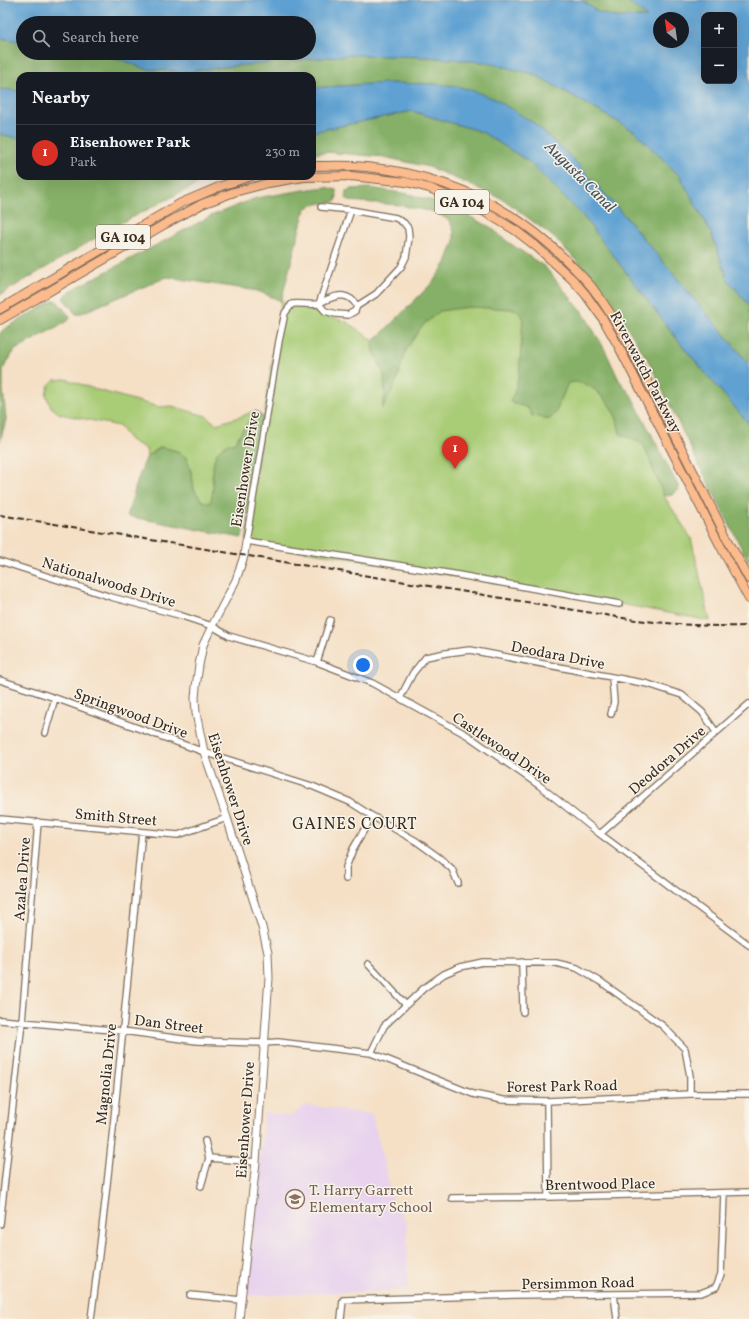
<!DOCTYPE html>
<meta charset="utf-8">
<style>
body{margin:0;font-family:Vollkorn,serif;background:#20242c;color:#f1f3f6}
.controls{position:absolute;right:12px;top:12px;display:grid;overflow:hidden;border-radius:8px;box-shadow:0 4px 16px #0002}
.controls button{width:36px;height:36px;display:grid;place-items:center;padding:0;border:0;border-bottom:1px solid #363941;background:#171b24;color:#f1f3f6;font:20px sans-serif}
.compass{position:absolute;left:653px;top:12px;width:36px;height:36px;border-radius:50%;background:#171b24;box-shadow:0 4px 16px #0002;rotate:331deg}
.you{position:absolute;left:363px;top:665px;width:14px;height:14px;margin:-10px;border:3px solid #fff;border-radius:50%;background:#1a73e8;box-shadow:0 0 0 6px #1a73e833}
.badge{display:grid;place-items:center;width:26px;height:26px;border-radius:50%;background:#d93025;color:#fff;font-size:13px;font-weight:700}
.pin{position:absolute;translate:-50% -33px;filter:drop-shadow(0 1px 2px #0008)}
.pin::after{content:'';position:absolute;top:21px;width:14px;height:12px;background:inherit;clip-path:polygon(0 0,100% 0,50% 100%)}
.list{margin:0;padding:0;list-style:none}
h2{display:flex;justify-content:space-between;align-items:center;height:52px;margin:0;padding:0 16px;font-size:17px}
h2 small{font-size:13px;font-weight:400;color:#9ea1a6}
.list li{display:grid;grid-template-columns:26px 1fr auto;gap:12px;align-items:center;box-sizing:border-box;height:56px;padding:0 16px;border-top:1px solid #363941}
.list b{display:block;font-size:15px;white-space:nowrap}
.list p{margin:0;font-size:13px;white-space:nowrap;color:#9ea1a6}
.list em{font-size:13px;font-style:normal;color:#9ea1a6}
.icon{flex:none;width:22px;height:22px;fill:none;stroke:currentColor;stroke-width:2;stroke-linecap:round;stroke-linejoin:round}
.map{position:relative;flex:none;width:749px;height:1319px;overflow:hidden}
.search{position:absolute;background:#171b24;box-shadow:0 4px 16px #0002;left:16px;top:16px;width:300px;height:44px;display:flex;align-items:center;gap:10px;box-sizing:border-box;padding:0 14px;border-radius:22px;color:#9ea1a6;font-size:15px}
.panel{position:absolute;background:#171b24;box-shadow:0 4px 16px #0002;left:16px;top:72px;width:300px;height:108px;border-radius:12px}
.map>svg:first-child{display:block}
.built{fill:#e8d2ee}
.green{fill:#a9cc76;stroke:#727b4a}
.forest{fill:#86b067;stroke:#606d42}
.water{fill:#5ea1d2;stroke:#4c6678;fill-rule:evenodd}
.lines{fill:none;stroke-linecap:round;stroke-linejoin:round}
.minor-casing{stroke:#7c6a59;stroke-width:8}
.tertiary-casing{stroke:#7c6a59;stroke-width:9}
.primary-casing{stroke:#7c6a59;stroke-width:10}
.minor{stroke:#fff;stroke-width:5.5}
.tertiary{stroke:#fff;stroke-width:7}
.primary{stroke:#fbbb8d;stroke-width:8}
.rail{stroke:#3b2a1e;stroke-width:2;stroke-dasharray:6 3;stroke-linecap:butt}
.labels{text-anchor:middle;stroke-width:3;stroke-linejoin:round;paint-order:stroke}
.shield{fill:#f7f3e8;stroke:#73665b;stroke-width:1}
.shield-label{font-size:14px;font-weight:bold;fill:#3b2a1e}
.street-label{font-size:15px;fill:#3b2a1e;stroke:#f7f3e8}
.education-label{font-size:15px;fill:#785e54;stroke:#f7f3e8;text-anchor:start}
.water-label{font-size:16px;font-style:italic;fill:#47545d;stroke:#f7f3e8}
.neighbourhood-label{font-size:16px;letter-spacing:1px;fill:#3b2a1e;stroke:#f7f3e8}
</style>
<div class="map">
<svg width="749" height="1319" viewBox="0 0 749 1319">
<rect width="100%" height="100%" fill="#f7f3e8"/>
<filter id="ink" filterUnits="userSpaceOnUse"><feTurbulence type="fractalNoise" baseFrequency=".025" numOctaves="2"/><feDisplacementMap in="SourceGraphic" scale="8" xChannelSelector="R" yChannelSelector="G"/><feConvolveMatrix kernelMatrix="1 2 1 2 8 2 1 2 1" color-interpolation-filters="sRGB"/></filter>
<filter id="wash" filterUnits="userSpaceOnUse"><feTurbulence type="fractalNoise" baseFrequency=".012" numOctaves="4" result="noise"/><feDisplacementMap in="SourceGraphic" scale="16" xChannelSelector="R" yChannelSelector="G"/><feGaussianBlur stdDeviation="0.9" result="paint"/><feColorMatrix in="noise" values="0 0 0 0 0 0 0 0 0 0 0 0 0 0 0 0 0 1.4 0 .05"/><feComposite in="paint" operator="in"/></filter>
<g filter="url(#wash)">
<rect width="100%" height="100%" fill="#f5e0c6"/>
<path class="built" d="M306 1105 372 1114 381 1150 392 1199 407 1223 408 1290 247 1296 264 1113 290 1116Z"/>
<path class="green" d="M281 301 347 322 381 346 440 310 468 307 515 309 607 402 643 441 664 496 691 538 710 621 599 600 246 541Z
M66 379 94 389 159 407 172 406 206 416 216 424 243 416 251 412 256 411 243 429 235 442 212 474 213 495 210 503 202 502 194 489 192 475 187 459 177 451 161 447 147 456 146 449 130 440 119 426 60 414 51 407 46 395 49 385 54 380Z"/>
<path class="forest" d="M582 0H626L648 17H614L598 12Z
M0 38 23 42V53H110L115 57 145 68 186 72 224 67 352 55 428 57 483 62 534 74 634 131 680 176 711 233 728 280 749 305V364L623 214 573 159 534 123 434 84 385 83 312 88V76H20V91L0 89Z
M412 111 482 132 528 161 583 216 684 348 741 414 749 424V563L697 461 649 362 600 284 552 236 503 199 429 167 384 157 326 152 312 154V132Z
M0 134 20 139V176H213L119 224 0 295Z
M326 187 336 190 337 195 336 201C323 205 317 201 305 209L281 301 258 291 167 277 79 314H76L63 298 70 291 211 216 256 198 310 189Z
M370 188 408 194 437 202 459 211 490 227 508 242 545 267 584 314 605 350 619 380 631 395 679 488 673 495 664 496 643 444 620 434C618 427 618 419 614 413 606 397 587 378 568 383L555 414 550 419 532 416 528 408 510 402 514 393 519 375 523 317 515 309 468 307 440 311 422 326 406 350 396 383 382 409 385 394 384 374 371 344 433 282 446 263 454 241V231L450 221 435 212 399 205 349 201C345 198 345 195 346 191L352 189Z
M53 301H57L70 317 69 320 15 350 3 369V389L6 419 0 442V333L4 329Z
M256 411 263 417 242 538 127 516 139 476 147 456 161 447 177 451 187 458 192 475 194 489 202 501 210 503C219 481 201 449 235 442L243 429Z"/>
<path class="water" d="M0 0H582L598 12 614 17H647L626 0H749V305L728 280 711 233 680 176 634 131 534 74 483 62 428 57 352 55 224 67 186 72 145 69 115 57 110 53H309V23H23V42L0 38ZM704 15H734V81H704ZM659 18H683V42H659Z
M385 83 434 84 456 86 474 91 495 99 534 123 573 159 623 214 749 364V424L684 348 583 216 528 161 482 132 412 111 312 132V88Z
M0 89 20 91V139L0 134Z"/>
</g>
<g filter="url(#ink)">
<g class="lines">
<g class="minor-casing">
<path id="minor" d="M319 304 325 311 336 314 348 315 355 311 357 306 376 294 401 267 406 257 409 237 408 228 404 223 396 218 351 210 321 207
M319 304 351 210
M357 306C349 293 339 294 326 300 323 301 321 303 317 304 309 305 301 303 292 304L285 313 279 341 246 541 453 574 619 604
M0 561 111 597 179 615 212 626 229 636 317 662 372 683 467 735 540 786 600 834 749 945
M317 662 330 620
M0 680 55 698 204 752 312 786 350 802 372 816 416 841 441 859 452 869 458 883
M400 698 413 673 426 657 446 653 470 650 648 684 682 695 702 712 716 732
M611 714 614 702 612 678
M45 733 55 698
M0 819 178 835 227 818
M600 834 749 704
M346 879V867L353 849 372 816
M522 962 523 1012
M368 964 406 1005
M0 1020 123 1031 197 1041 264 1043 278 1042 371 1053 473 1094 503 1100 547 1101 690 1094H749
M371 1053 384 1026 424 988 444 974 460 967 483 962 556 963 577 968 601 982 663 1026 685 1049 690 1076V1094
M547 1101 548 1197
M209 1158 256 1162
M201 1186 209 1158 205 1141
M452 1198 548 1197 749 1192
M0 1224 22 1022 38 822
M614 1294 617 1319
M190 1295 241 1300
M91 1319C112 1157 126 994 142 832
M341 1319 343 1300 515 1295 701 1293 716 1287 721 1274 724 1193"/>
</g>
<g class="tertiary-casing">
<path id="tertiary" d="M239 1319 256 1162 269 978 268 953 262 927 227 818 204 752 196 713 195 698 196 687 199 665 203 645 212 626 236 580 244 556 246 541"/>
</g>
<g class="primary-casing">
<path id="primary" d="M312 166C330 166 348 165 366 167 445 175 515 207 570 264 577 271 584 278 591 286 606 305 618 325 630 347L731 546 749 579
M0 309 181 203 221 186 252 176
M0 320 165 224 202 204 234 192 268 183 304 177 351 176 406 182 429 188 483 211 515 230 537 247 572 279 586 295 603 319 619 347 721 547 749 599"/>
</g>
<use href="#minor" class="minor"/>
<use href="#tertiary" class="tertiary"/>
<use href="#primary" class="primary"/>
<path class="rail" d="M0 515 629 619C669 624 708 627 749 626"/>
</g>
</g>
<defs>
<g id="school-ring" transform="scale(1)"><circle r="9.5" fill="#f7f3e8" stroke="#8d6e63" stroke-width="1.5"/><path d="M0-5L7-2L0 1L-7-2ZM-4 1L0 2.5L4 1V4Q0 6-4 4Z" fill="#8d6e63"/></g>
</defs>
<g fill-rule="evenodd">
<use href="#school-ring" x="295" y="1199"/>
</g>
<g class="labels">
<g class="shield">
<rect x="435" y="190" width="54" height="24" rx="3"/>
<rect x="96" y="225" width="54" height="24" rx="3"/>
</g>
<g class="shield-label">
<text x="462" y="207">GA 104</text>
<text x="123" y="242">GA 104</text>
</g>
<g class="street-label">
<text transform="translate(646 372) rotate(62)" y="5">Riverwatch Parkway</text>
<text transform="translate(245 469) rotate(-81)" y="5">Eisenhower Drive</text>
<text transform="translate(109 582) rotate(17)" y="5">Nationalwoods Drive</text>
<text transform="translate(558 655) rotate(11)" y="5">Deodara Drive</text>
<text transform="translate(131 713) rotate(20)" y="5">Springwood Drive</text>
<text transform="translate(502 748) rotate(34)" y="5">Castlewood Drive</text>
<text transform="translate(667 760) rotate(-41)" y="5">Deodora Drive</text>
<text transform="translate(231 789) rotate(72)" y="5">Eisenhower Drive</text>
<text transform="translate(116 817) rotate(5)" y="5">Smith Street</text>
<text transform="translate(22 879) rotate(-86)" y="5">Azalea Drive</text>
<text transform="translate(169 1024) rotate(7)" y="5">Dan Street</text>
<text transform="translate(106 1074) rotate(-84)" y="5">Magnolia Drive</text>
<text transform="translate(562 1086) rotate(-1)" y="5">Forest Park Road</text>
<text transform="translate(245 1120) rotate(-86)" y="5">Eisenhower Drive</text>
<text transform="translate(600 1184) rotate(-1)" y="5">Brentwood Place</text>
<text transform="translate(578 1283) rotate(-1)" y="5">Persimmon Road</text>
</g>
<g class="education-label">
<text x="309" y="1195">T. Harry Garrett<tspan x="309" dy="17">Elementary School</tspan></text>
</g>
<g class="water-label">
<text transform="translate(581 176) rotate(45)" y="6">Augusta Canal</text>
</g>
<g class="neighbourhood-label">
<text x="355" y="829">GAINES COURT</text>
</g>
</g>
</svg>
<div class="controls">
<button>+</button>
<button>−</button>
</div>
<svg class="compass" viewBox="-18 -18 36 36"><path d="M0-13l5 13h-10z" fill="#e53935"/><path d="M0 13l5-13h-10z" fill="#9ea1a6"/></svg>
<div class="you"></div>
<div class="pin badge" style="left:455px;top:469px">1</div>
<div class="search"><svg class="icon" aria-label="search" viewBox="0 0 24 24"><circle cx="10" cy="10" r="6"/><path d="M15 15l6 6"/></svg>Search here</div>
<section class="panel">
<h2>Nearby<small></small></h2>
<ul class="list">
<li><span class="badge">1</span><div><b>Eisenhower Park</b><p>Park</p></div><em>230 m</em></li>
</ul>
</section>
</div>
